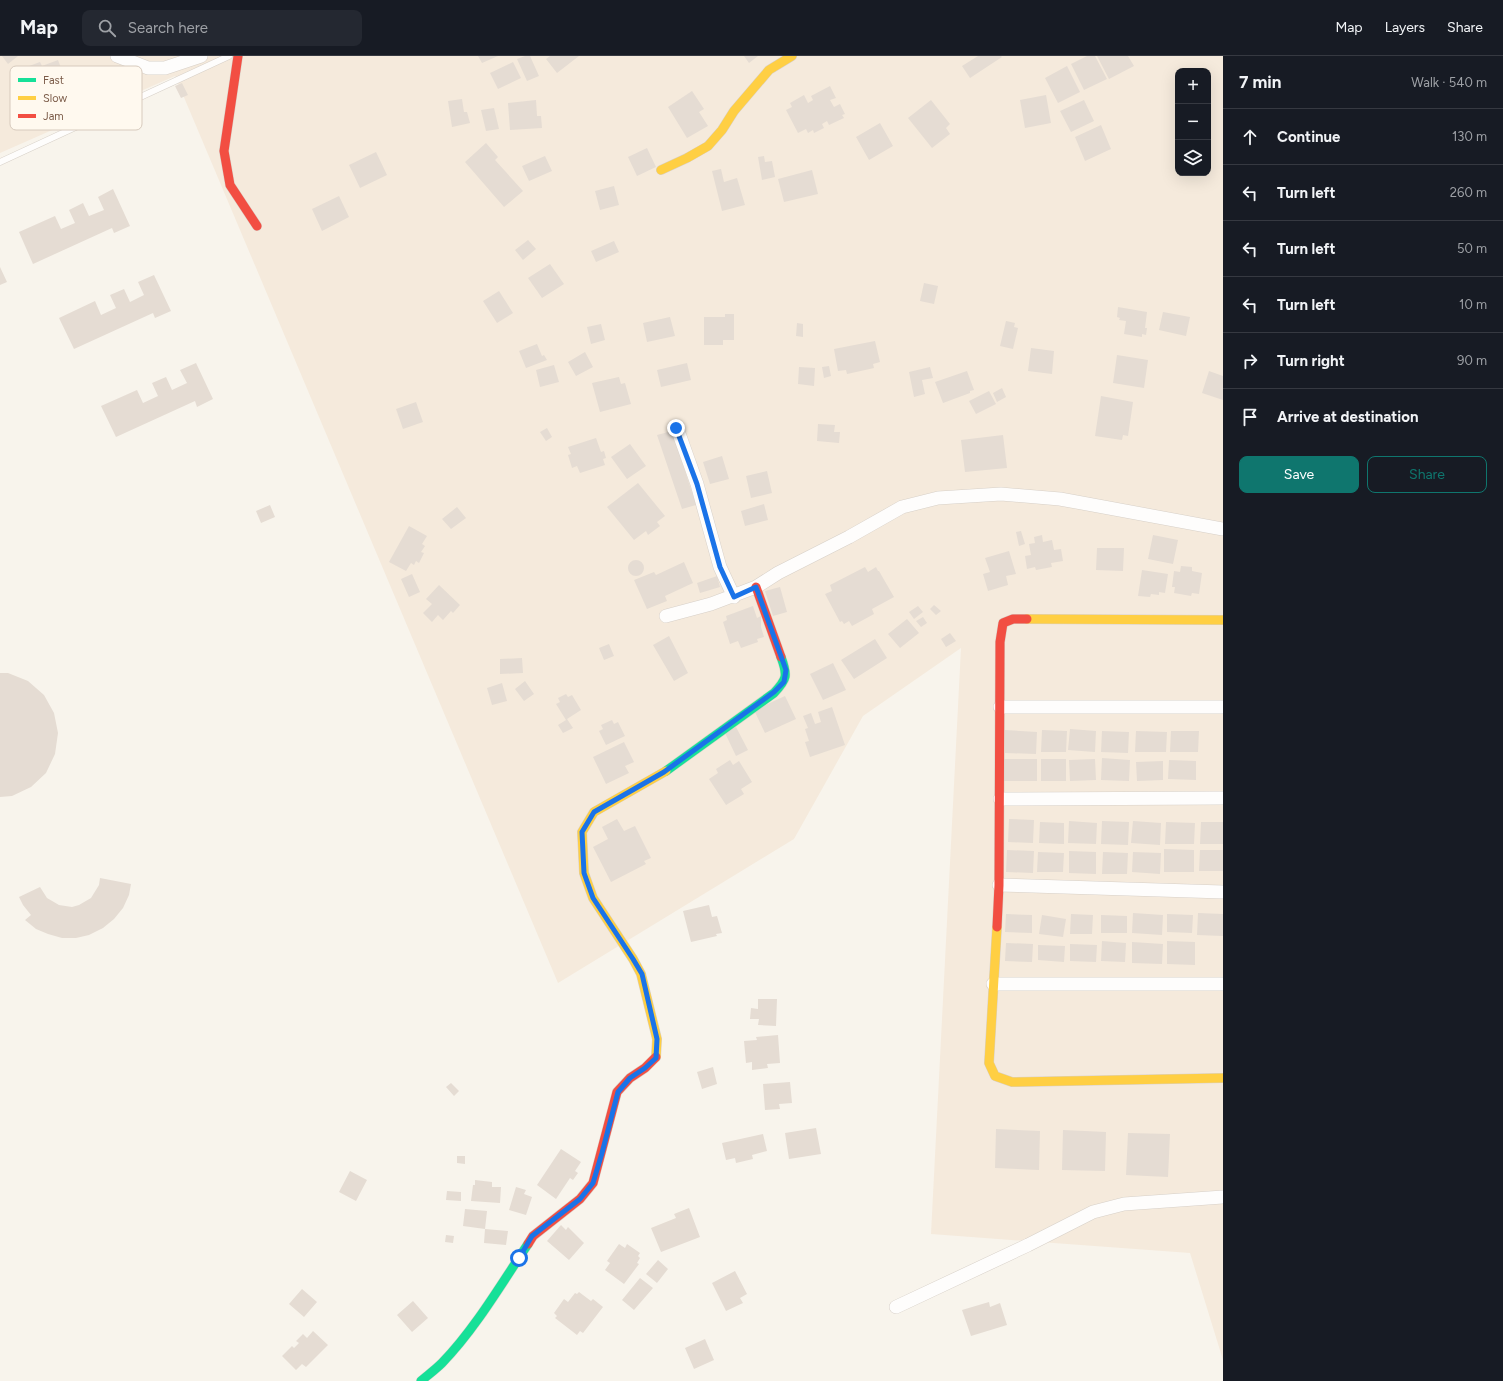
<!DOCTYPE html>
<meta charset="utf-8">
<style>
body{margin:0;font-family:Figtree,sans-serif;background:#242831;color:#f1f3f6}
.controls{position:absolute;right:12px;top:12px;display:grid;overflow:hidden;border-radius:8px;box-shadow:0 4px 16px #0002}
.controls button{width:36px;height:36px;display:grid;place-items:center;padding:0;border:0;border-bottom:1px solid #363941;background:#171b24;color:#f1f3f6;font:20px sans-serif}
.stop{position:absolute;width:12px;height:12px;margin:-9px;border:3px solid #1a73e8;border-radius:50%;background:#fff}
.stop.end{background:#1a73e8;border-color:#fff;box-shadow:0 1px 4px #0008}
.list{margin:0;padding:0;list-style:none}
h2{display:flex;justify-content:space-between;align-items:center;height:52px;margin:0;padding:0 16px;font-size:17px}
h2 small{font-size:13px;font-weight:400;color:#9ea1a6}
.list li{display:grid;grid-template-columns:26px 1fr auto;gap:12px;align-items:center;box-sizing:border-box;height:56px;padding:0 16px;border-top:1px solid #363941}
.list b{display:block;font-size:15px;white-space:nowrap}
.list em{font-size:13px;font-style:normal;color:#9ea1a6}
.actions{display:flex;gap:8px;padding:12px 16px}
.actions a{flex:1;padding:9px 0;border:1px solid #0f766e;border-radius:8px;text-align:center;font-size:14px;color:#0f766e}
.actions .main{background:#0f766e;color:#fff}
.icon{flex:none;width:22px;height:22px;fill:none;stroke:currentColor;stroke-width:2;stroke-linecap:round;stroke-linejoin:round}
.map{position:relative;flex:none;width:1223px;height:1325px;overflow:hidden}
header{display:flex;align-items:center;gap:24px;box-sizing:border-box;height:56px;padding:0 20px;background:#171b24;border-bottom:1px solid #363941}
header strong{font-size:19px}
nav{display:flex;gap:22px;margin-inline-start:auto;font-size:14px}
.search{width:280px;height:36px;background:#242831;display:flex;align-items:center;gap:10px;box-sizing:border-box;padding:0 14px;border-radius:8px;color:#9ea1a6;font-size:15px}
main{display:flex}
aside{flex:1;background:#171b24}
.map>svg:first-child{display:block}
.residential{fill:#f5eadc;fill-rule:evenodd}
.building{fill:#e5dcd3}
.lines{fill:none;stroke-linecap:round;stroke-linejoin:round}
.lane-casing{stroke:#d7d0c8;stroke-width:7}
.street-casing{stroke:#d7d0c8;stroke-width:14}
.fast-casing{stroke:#d8d0c8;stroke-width:10}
.slow-casing{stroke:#d8d0c8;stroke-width:10}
.jam-casing{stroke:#d8d0c8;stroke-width:10}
.lane{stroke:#fefdfc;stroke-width:6}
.street{stroke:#fefdfc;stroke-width:13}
.fast{stroke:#16e098;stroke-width:9}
.slow{stroke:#ffcf43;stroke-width:9}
.jam{stroke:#f24e42;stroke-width:9}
.route{stroke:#1a73e8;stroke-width:5}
.key{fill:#fff9ef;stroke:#d7cabd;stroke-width:1}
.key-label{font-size:11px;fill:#7b5b48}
</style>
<header>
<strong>Map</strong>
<div class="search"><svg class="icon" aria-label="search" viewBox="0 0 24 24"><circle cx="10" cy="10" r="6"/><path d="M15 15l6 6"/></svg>Search here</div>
<nav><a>Map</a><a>Layers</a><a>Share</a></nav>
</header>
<main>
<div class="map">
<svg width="1223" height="1325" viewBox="0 0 1223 1325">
<rect width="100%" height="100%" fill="#f8f4ec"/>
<path class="residential" d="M0 0H1223V1304L1190 1197 931 1178 961 592 863 660 794 783 558 927 175 20 0 97ZM1178 15H1208V117H1178Z"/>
<path class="building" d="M2 0H18L8 8Z
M478 0H498L482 7Z
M525 0H530L539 20 527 25 517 3Z
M550 0H579L557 17 546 3Z
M744 0H758L749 7Z
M978 0H1001L1002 1 970 22 962 10Z
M1087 0H1095L1107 23 1084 34 1071 8Z
M1097 0H1128L1134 10 1109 23Z
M58 4 61 12 56 14 59 22 64 20 68 30 59 33 62 41 52 44 47 32 41 34 46 47 35 50 21 13 40 6 42 10Z
M513 6 521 22 498 33 490 17Z
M1067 10 1080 36 1058 47 1045 22Z
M182 27 188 39 181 42 175 30Z
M830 30 836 42 830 44 834 51 840 48 845 58 842 59 844 62 829 69 827 65 822 68 824 72 814 77 813 74 808 77 806 73 798 77 786 54 792 51 790 47 804 39 808 47 813 44 811 40Z
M692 35 704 53 699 56 708 70 687 82 668 51Z
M1046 39 1051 67 1025 72 1020 44Z
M462 43 464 56H467L470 67 452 71 448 45Z
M536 44 537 60H541L542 72 510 74 508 47Z
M931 44 950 68 946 72 950 78 932 92 908 62Z
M1084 44 1094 65 1071 76 1060 55Z
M494 52 499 73 486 75 481 54Z
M880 67 893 90 869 104 856 81Z
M1101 69 1111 93 1085 105 1075 81Z
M486 87 498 101 495 104 523 135 504 151 465 106Z
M647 92 656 111 637 120 628 101Z
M376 96 387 119 360 132 349 109Z
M545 100 552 115 529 125 522 110Z
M764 100 765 106 772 105 775 121 762 124 758 101Z
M721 113 724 126 737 122 745 149 722 155 712 115Z
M812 114 818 138 784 146 778 123Z
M614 130 619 149 600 154 595 135Z
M113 133 130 170 114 177 112 172 33 208 19 176 55 160 61 173 75 167 69 154 83 147 89 160 104 154 98 141Z
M339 140 349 161 322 175 312 153Z
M528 184 536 193 523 204 515 194Z
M614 185 619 196 596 206 591 195Z
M550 208 564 228 542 242 528 222Z
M0 211 7 226 0 229Z
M154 219 171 255 155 262 153 257 74 293 59 262 95 245 101 259 116 252 110 239 124 233 130 246 144 239 138 226Z
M924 227 938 230 934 248 920 245Z
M499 235 513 257 497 267 483 245Z
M1118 251 1147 256 1145 272H1147L1146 279 1142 278V281L1124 278 1126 265 1119 264 1120 262 1117 261Z
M1163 256 1190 261 1186 280 1159 274Z
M725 258H734V284H723V289H704V261H725Z
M670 261 675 280 647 286 643 267Z
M1006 265 1015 267 1014 271 1018 272 1013 293 1000 290Z
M797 267 803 268V281L796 280Z
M601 268 605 284 591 288 587 271Z
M875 285 880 306 873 308 874 312 847 318 846 314 838 315 834 293Z
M537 288 542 300 544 299 547 304 526 312 519 295Z
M1031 292 1054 295 1052 318 1028 315Z
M585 296 593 311 576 320 568 306Z
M1117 299 1148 304 1144 332 1113 327Z
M196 307 213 343 197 351 195 345 116 381 101 350 137 334 143 347 158 340 152 327 166 321 172 334 187 327 180 314Z
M687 307 691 324 661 331 657 314Z
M554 309 559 326 540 331 536 314Z
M829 310 831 320 824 322 822 311Z
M799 311 815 312 814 330 798 328Z
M930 311 933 322 922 324 925 338 914 341 909 316Z
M967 315 974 334 970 335V337L943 347 935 326Z
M1209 315 1223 320V344L1202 337Z
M619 321 621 328 625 327 631 348 600 356 592 327Z
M1002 332 1006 341 997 346 993 337Z
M989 335 996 348 976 358 969 345Z
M1101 340 1133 346 1128 380 1123 379 1122 384 1095 380Z
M416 346 423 366 403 373 396 353Z
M818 368 835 369 834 376H840L839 387 817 385Z
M547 372 552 381 546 385 540 376Z
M672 375 696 449 682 453 657 379Z
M1003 379 1007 412 965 416 961 384Z
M596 382 601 396 604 395 606 402 603 403 605 409 580 417 577 410 572 412 568 399 571 398 568 391Z
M630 388 646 410 627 423 611 401Z
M722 400 729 423 710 428 703 406Z
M767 415 772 437 751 442 746 420Z
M638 427 665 460 657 466 660 470 648 479 646 475 634 484 607 451Z
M764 448 768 464 745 470 741 455Z
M270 449 275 461 261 467 256 455Z
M457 451 466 462 451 473 442 463Z
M409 470 427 480 422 488 425 490 421 496 424 497 419 507 416 505 414 509 411 507 406 515 389 506Z
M1021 475 1025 488 1019 490 1016 476Z
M1042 479 1043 486 1052 484 1054 494 1061 493 1063 505 1051 507 1052 511 1036 514 1035 511 1027 513 1025 500 1031 499 1029 488 1035 487 1034 481Z
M1153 479 1178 484 1173 508 1148 503Z
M1097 492H1124L1123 515 1096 514Z
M1009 495 1016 518 1006 520 1008 529 988 535 983 518 990 516 985 502Z
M628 512a8 8 0 1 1 16 0a8 8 0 1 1-16 0Z
M684 506 693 527 665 540 667 545 647 553 634 524 654 516 656 519Z
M1181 510 1192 511V515L1202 517 1199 538 1192 537 1191 540 1174 537 1175 531H1172L1174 515 1180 516Z
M865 511 868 516 876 511 878 515H879L894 541 872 553 874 558 852 570 849 565 844 568 842 565 840 566 825 538 832 535 830 529Z
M1142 514 1168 518 1165 537 1159 536V539L1151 538 1150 541 1138 540Z
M412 518 420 536 409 541 401 523Z
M717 520 720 531 700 537 697 527Z
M439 529 460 549 453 557 451 555 443 564 438 559 432 566 423 557 432 548 426 543Z
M780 531 787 556 773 560 765 535Z
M934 549 941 555 936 559 930 553Z
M753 550 757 562 761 560V571L764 581 757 583 758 586 741 592 738 585 730 588 723 566 727 564 726 560Z
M918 550 923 556 914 563 909 556Z
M923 561 927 567 921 571 916 565Z
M907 563 919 577 900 592 888 578Z
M950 577 956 585 946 591 941 583Z
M669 580 688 617 674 625 653 589Z
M875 583 887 602 854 623 841 604Z
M609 588 614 600 604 604 599 592Z
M522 602 523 617 500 618V603Z
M833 607 846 634 823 644 810 618Z
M0 617H8L28 625 44 639 54 657 58 677 55 698 46 717 31 731 12 740 0 741Z
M525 625 534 638 524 645 515 633Z
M502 627 507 645 492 649 487 632Z
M566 638 568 641 572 639 581 654 567 663 573 672 563 677 558 669 566 664 556 648 560 646 558 642Z
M785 640 796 663 765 677 754 654Z
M832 651 845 689 810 701 805 686 809 685 805 673 808 672 803 660 811 657 815 668 821 666 818 656Z
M612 664 614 668 618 666 625 680 606 689 599 675 603 673 601 669Z
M736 671 748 694 736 700 725 677Z
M1070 673 1096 675 1095 696 1068 694Z
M1005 674 1037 676 1036 698 1005 697Z
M1042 674 1067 675 1066 696H1041Z
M1102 675 1129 676 1128 697 1101 696Z
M1136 675 1167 676 1166 696H1135Z
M1171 675H1199L1198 696H1170Z
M624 686 634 706 625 710 629 717 606 728 593 701Z
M1102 702 1130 704 1129 725 1101 724Z
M1004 703H1037V725H1004Z
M1041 703H1066V725H1041Z
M1095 703 1096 724 1070 725 1069 704Z
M730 704 733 709 739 705 752 726 741 733 744 738 726 749 709 723 718 717 716 713Z
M1169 704 1196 705V724L1168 723Z
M1163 705V724L1137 725 1136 706Z
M617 763 624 775 635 770 651 802 644 805 646 808 611 826 593 791 608 783 602 771Z
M1009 763 1034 764 1033 787 1008 786Z
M1069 765 1097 767 1096 788 1068 787Z
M1102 765 1129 766 1128 789 1101 788Z
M1133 765 1161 767 1160 789 1131 787Z
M1040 766 1064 767V788L1039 787Z
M1166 766 1195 767 1194 788H1165Z
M1201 766H1223V788H1200Z
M1164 793 1194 794V816H1164Z
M1007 794 1034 795 1033 817 1006 816Z
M1200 794H1223V815H1199Z
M1069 795 1096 796V818L1069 817Z
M1038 796 1064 797 1063 816H1037Z
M1103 796 1128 797 1127 818H1102Z
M1133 796 1161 797 1160 818 1132 816Z
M100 822 131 828 129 839 123 852 114 863 103 872 89 879 76 882H62L48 878 36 873 25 864 31 859 23 849 19 841 40 831 47 842 59 849 72 851 79 849 91 842 99 829Z
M709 849 712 861 717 860 722 877 716 878 717 880 691 886 683 855Z
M1133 857 1163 859 1162 879 1132 877Z
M1198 857 1223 858V880L1197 879Z
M1006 858 1032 859V877L1005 876Z
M1071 858 1093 859 1092 878H1070Z
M1167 858 1193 859 1192 877 1167 876Z
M1042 859 1066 863 1063 881 1039 878Z
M1101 859 1127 860V877H1101Z
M1102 885 1126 887 1125 906 1101 905Z
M1167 885 1195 886V909L1167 908Z
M1132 886 1163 888 1162 908 1132 907Z
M1006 887 1033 888 1032 906 1005 905Z
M1070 888 1097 889 1096 906 1070 905Z
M1038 889 1065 890 1064 906 1038 904Z
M758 943H777L776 970 758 969 759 963H750L751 952 758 953Z
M778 979 780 1007 767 1008 768 1012 752 1014V1006L746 1007 744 985 757 984 756 981Z
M713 1011 717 1028 702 1033 697 1016Z
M790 1026 792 1047 779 1048 780 1053 765 1054 763 1028Z
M451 1027 459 1035 454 1040 446 1031Z
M816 1072 821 1098 789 1103 785 1077Z
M996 1073 1040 1075 1039 1114 995 1112Z
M1063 1074 1106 1076 1105 1115 1062 1114Z
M1128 1077 1170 1078 1168 1121 1126 1119Z
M763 1078 767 1095 752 1099 753 1103 736 1107 735 1102 726 1104 722 1087Z
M561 1093 581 1106 575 1115 578 1117 573 1124 570 1122 556 1143 537 1129Z
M457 1100H465V1108L457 1107Z
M350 1115 367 1124 356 1145 339 1136Z
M475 1124 492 1126V1131H501L500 1147 471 1145 473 1129H475Z
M516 1131 526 1134 524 1138 532 1141 526 1159 509 1154Z
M447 1135 461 1136V1145L446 1144Z
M689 1152 700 1181 661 1196 651 1172 676 1162 674 1158Z
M465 1153 487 1155 485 1173 463 1170Z
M561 1169 566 1174 568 1171 584 1187 569 1204 547 1185Z
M485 1173 508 1175 506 1189 484 1187Z
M446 1179 454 1180 453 1187 445 1186Z
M619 1188 625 1192 627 1188 640 1197 638 1200 640 1202 637 1207 639 1208 624 1228 605 1214 610 1207 607 1205Z
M658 1204 668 1213 657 1227 646 1218Z
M735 1215 747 1238 740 1242 743 1247 726 1255 712 1227Z
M640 1222 653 1232 634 1254 622 1244Z
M302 1233 317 1246 304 1261 289 1248Z
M579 1236 591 1245 593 1243 603 1251 583 1277 580 1275 577 1279 555 1262 557 1260 554 1257 564 1243 568 1246 575 1237 577 1238Z
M413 1245 428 1262 412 1276 397 1259Z
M989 1246 990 1251 1000 1247 1007 1269 971 1280 962 1254Z
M313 1275 328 1289 306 1311 302 1308 296 1314 282 1300 292 1290 294 1292 299 1287 296 1285 303 1278 307 1282Z
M705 1283 714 1304 694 1313 685 1292Z"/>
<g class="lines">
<g class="lane-casing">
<path id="lane" d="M0 106 229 0"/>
</g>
<g class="street-casing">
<path id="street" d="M117 0 148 12H165L201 0
M677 372 697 428 720 511 734 541
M666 560 711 548 756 531 778 517 849 481 902 451 938 442 1001 438 1060 443 1223 473
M1000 651H1223
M1000 743 1223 742
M999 829 1223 836
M993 928H1223
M896 1251 1028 1189 1093 1156 1124 1148 1223 1141"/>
</g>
<g class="fast-casing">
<path id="fast" d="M666 715 774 637C787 623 788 620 781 601
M421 1325C428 1319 436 1313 442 1307 475 1273 502 1227 528 1188"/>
</g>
<g class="slow-casing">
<path id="slow" d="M661 114 687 102 708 90 722 74 734 55 769 14 792 0
M1027 563 1223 564
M997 871 989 1007 995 1020 1012 1026 1223 1022
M656 1001 657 983 641 918 633 903 593 842 584 817 582 776 594 756 666 715"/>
</g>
<g class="jam-casing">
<path id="jam" d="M238 0 224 95 230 129 257 170
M756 531 781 601
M997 871 999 829 1000 586 1003 567 1013 563H1027
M528 1188 533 1180 580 1143 593 1127 617 1036 630 1022 645 1012 656 1001"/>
</g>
<use href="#lane" class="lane"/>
<use href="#street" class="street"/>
<use href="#fast" class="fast"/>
<use href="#slow" class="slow"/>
<use href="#jam" class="jam"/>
</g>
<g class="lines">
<path class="route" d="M519 1202 532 1180 580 1143 593 1127 602 1097 618 1036 630 1022 645 1012 656 1002 657 983 642 918 633 903 593 842 584 817 582 776 594 756 664 716 774 636 784 626 786 614 756 531 734 541 720 511 697 428 676 372"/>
</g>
<rect x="10" y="10" width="132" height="64" rx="6" class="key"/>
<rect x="18" y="22" width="18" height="4" fill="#16e098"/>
<rect x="18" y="40" width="18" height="4" fill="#ffcf43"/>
<rect x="18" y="58" width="18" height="4" fill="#f24e42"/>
<g class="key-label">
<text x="43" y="28">Fast</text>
<text x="43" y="46">Slow</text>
<text x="43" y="64">Jam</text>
</g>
</svg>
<div class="controls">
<button>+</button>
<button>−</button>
<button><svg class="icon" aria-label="layers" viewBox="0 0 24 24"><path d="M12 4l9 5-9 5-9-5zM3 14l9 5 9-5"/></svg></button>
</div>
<div class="stop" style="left:519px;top:1202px"></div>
<div class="stop end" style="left:676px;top:372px"></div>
</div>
<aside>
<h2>7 min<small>Walk · 540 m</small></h2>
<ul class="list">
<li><svg class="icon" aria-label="ahead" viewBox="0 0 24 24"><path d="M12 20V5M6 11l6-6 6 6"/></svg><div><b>Continue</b></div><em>130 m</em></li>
<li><svg class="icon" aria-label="left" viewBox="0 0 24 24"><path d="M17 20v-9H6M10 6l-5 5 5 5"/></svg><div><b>Turn left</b></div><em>260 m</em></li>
<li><svg class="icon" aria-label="left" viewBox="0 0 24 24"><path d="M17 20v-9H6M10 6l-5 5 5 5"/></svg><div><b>Turn left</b></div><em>50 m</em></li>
<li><svg class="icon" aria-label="left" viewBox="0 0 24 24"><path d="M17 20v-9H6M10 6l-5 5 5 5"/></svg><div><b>Turn left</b></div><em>10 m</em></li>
<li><svg class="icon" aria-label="right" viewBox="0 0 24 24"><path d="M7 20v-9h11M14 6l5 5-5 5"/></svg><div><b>Turn right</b></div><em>90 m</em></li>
<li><svg class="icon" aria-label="arrive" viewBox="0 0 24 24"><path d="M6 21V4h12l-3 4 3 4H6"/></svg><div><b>Arrive at destination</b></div></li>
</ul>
<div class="actions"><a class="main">Save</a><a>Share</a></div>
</aside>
</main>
